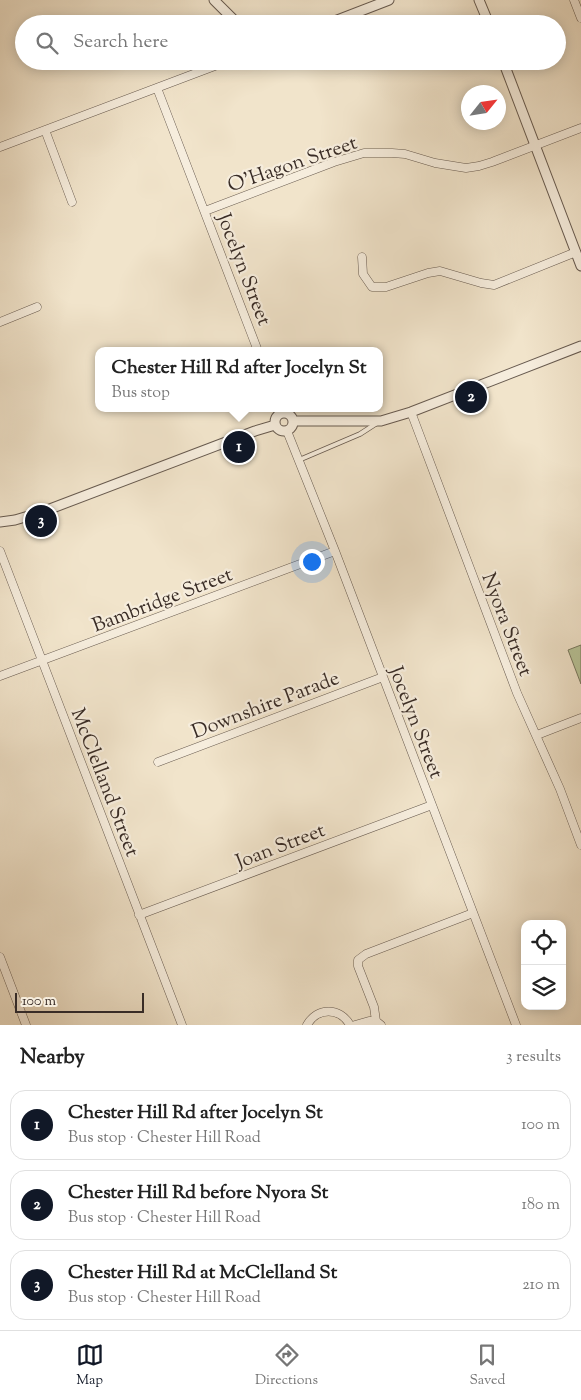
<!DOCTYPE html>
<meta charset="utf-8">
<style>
body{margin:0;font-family:"Sorts Mill Goudy",serif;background:#f2f2f2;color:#222}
.controls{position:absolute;right:15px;bottom:15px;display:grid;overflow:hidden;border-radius:10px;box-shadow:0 2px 12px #0003}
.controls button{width:45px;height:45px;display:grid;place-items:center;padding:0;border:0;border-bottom:1px solid #e0e0e0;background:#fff;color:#222;font:25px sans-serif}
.compass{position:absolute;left:461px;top:85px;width:45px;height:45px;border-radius:50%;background:#fff;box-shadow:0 2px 12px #0003;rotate:60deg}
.scale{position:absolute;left:15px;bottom:12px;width:129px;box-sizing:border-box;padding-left:5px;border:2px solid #392c26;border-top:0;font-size:14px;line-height:18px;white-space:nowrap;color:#392c26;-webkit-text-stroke:4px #f6eddd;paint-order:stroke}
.you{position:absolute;left:311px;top:561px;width:18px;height:18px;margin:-12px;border:4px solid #fff;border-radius:50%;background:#1a73e8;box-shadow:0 0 0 8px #1a73e833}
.badge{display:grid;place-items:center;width:32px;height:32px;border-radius:50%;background:#111827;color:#fff;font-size:16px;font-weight:700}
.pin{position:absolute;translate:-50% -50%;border:2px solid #fff;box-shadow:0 1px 5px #0006}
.popup{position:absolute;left:95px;top:347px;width:288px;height:65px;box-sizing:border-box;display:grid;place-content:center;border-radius:10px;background:#fff;filter:drop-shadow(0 1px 4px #0005);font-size:16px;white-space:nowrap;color:#767676}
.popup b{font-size:19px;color:#222}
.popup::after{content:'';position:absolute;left:50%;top:100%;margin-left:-10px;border:10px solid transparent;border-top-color:#fff}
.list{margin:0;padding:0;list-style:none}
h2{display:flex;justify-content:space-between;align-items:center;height:65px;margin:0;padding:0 20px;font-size:21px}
h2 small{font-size:16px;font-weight:400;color:#767676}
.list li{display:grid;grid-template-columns:32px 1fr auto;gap:15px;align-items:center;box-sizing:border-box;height:70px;margin:0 10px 10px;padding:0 10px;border:1px solid #e0e0e0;border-radius:15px}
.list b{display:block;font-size:19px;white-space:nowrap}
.list p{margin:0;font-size:16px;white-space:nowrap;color:#767676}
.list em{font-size:16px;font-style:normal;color:#767676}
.icon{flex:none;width:28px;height:28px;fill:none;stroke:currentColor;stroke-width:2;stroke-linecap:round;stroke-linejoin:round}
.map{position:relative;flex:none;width:581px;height:1025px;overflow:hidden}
.search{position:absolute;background:#fff;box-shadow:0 2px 12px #0003;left:15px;right:15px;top:15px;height:55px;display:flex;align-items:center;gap:12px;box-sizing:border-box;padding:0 18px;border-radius:28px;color:#767676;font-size:19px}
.sheet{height:305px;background:#fff}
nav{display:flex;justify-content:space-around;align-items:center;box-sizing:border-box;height:70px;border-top:1px solid #e0e0e0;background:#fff;font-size:14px;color:#767676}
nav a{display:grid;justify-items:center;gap:2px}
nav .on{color:#111827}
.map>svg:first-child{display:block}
.green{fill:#b8c498;stroke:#78785f}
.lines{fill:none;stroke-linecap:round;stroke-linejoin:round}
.service-casing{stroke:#675a4f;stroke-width:5.5}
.minor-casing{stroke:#675a4f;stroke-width:9}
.tertiary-casing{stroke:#675a4f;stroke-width:11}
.service{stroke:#f6eddd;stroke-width:4}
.minor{stroke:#f6eddd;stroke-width:8}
.tertiary{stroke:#f6eddd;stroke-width:9}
.labels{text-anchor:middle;stroke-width:4.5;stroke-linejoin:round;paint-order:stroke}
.street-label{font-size:20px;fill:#392c26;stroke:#f6eddd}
</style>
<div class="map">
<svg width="581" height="1025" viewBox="0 0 581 1025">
<rect width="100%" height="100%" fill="#f1e4cb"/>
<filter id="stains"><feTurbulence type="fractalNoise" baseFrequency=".004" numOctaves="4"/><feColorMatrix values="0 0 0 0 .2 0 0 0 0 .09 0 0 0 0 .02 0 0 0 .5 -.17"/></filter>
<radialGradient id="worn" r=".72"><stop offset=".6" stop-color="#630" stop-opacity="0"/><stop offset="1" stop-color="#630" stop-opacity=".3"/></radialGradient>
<path class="green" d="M581 645V684L568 650Z"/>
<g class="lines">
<g class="service-casing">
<path id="service" d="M299 460 360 434 377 423"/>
</g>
<g class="minor-casing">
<path id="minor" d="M574 0 581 18
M157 88 258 351
M45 130 72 202
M0 147 228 61
M205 211 334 162 364 153H392L405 154 435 163 466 168 479 166 492 162 581 128
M362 257 363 274 372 287H386L428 273 440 271 481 283 494 285 576 252
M0 322 37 307
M280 408 281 413
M411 412 517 693 560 789 581 845
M287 431 335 551 516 1025
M0 551 182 1025
M0 676 335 551
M537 735 581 718
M158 762 383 677
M139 915 432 805
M0 957 26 1025
M307 1025C317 1007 340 1007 350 1025
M355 1025 369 1021H376
M381 1025 376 1021 374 1007 358 966V960L366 954 473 913"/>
</g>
<g class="tertiary-casing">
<path id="tertiary" d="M214 0 238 24
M479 0 489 24
M327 24 389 0
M503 61 581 266
M275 422a9 9 0 1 1 18 0a9 9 0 1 1-18 0Z
M293 421H381L411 412 581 346
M0 522 15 520 42 512 255 431 275 425"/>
</g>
<use href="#service" class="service"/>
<use href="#minor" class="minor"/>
<use href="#tertiary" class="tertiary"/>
</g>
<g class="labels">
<g class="street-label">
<text transform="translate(292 163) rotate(-19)" y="7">O'Hagon Street</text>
<text transform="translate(245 269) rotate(69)" y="7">Jocelyn Street</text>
<text transform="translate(162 599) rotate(-21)" y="7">Bambridge Street</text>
<text transform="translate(508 624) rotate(69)" y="7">Nyora Street</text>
<text transform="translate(265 704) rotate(-21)" y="7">Downshire Parade</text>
<text transform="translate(417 722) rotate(69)" y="7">Jocelyn Street</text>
<text transform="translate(106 782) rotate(69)" y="7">McClelland Street</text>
<text transform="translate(280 845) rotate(-21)" y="7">Joan Street</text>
</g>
</g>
<rect width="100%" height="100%" filter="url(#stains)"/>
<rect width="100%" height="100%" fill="url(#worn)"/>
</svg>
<div class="controls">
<button><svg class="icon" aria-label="locate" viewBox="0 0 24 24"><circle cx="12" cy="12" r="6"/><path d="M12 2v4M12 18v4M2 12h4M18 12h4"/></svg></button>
<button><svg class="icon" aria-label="layers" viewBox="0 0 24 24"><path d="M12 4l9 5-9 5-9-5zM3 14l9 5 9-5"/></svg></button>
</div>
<svg class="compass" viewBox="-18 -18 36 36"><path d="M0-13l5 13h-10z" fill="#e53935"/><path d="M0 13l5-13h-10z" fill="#767676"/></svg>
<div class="scale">100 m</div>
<div class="you"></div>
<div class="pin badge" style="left:239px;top:447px">1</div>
<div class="popup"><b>Chester Hill Rd after Jocelyn St</b>Bus stop</div>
<div class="pin badge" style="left:471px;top:397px">2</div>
<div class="pin badge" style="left:41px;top:521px">3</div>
<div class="search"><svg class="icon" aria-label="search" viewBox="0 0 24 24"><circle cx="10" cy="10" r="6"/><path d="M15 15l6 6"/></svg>Search here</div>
</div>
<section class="sheet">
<h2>Nearby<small>3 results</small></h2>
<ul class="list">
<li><span class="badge">1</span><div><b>Chester Hill Rd after Jocelyn St</b><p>Bus stop · Chester Hill Road</p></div><em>100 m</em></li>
<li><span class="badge">2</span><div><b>Chester Hill Rd before Nyora St</b><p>Bus stop · Chester Hill Road</p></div><em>180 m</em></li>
<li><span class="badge">3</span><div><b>Chester Hill Rd at McClelland St</b><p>Bus stop · Chester Hill Road</p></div><em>210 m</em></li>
</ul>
</section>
<nav>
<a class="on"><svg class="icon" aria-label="map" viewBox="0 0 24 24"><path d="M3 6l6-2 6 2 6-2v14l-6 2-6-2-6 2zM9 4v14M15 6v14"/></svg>Map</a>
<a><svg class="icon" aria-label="directions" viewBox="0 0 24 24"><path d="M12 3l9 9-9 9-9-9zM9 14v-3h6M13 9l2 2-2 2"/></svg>Directions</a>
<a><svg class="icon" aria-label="saved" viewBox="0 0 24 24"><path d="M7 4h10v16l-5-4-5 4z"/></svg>Saved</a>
</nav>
